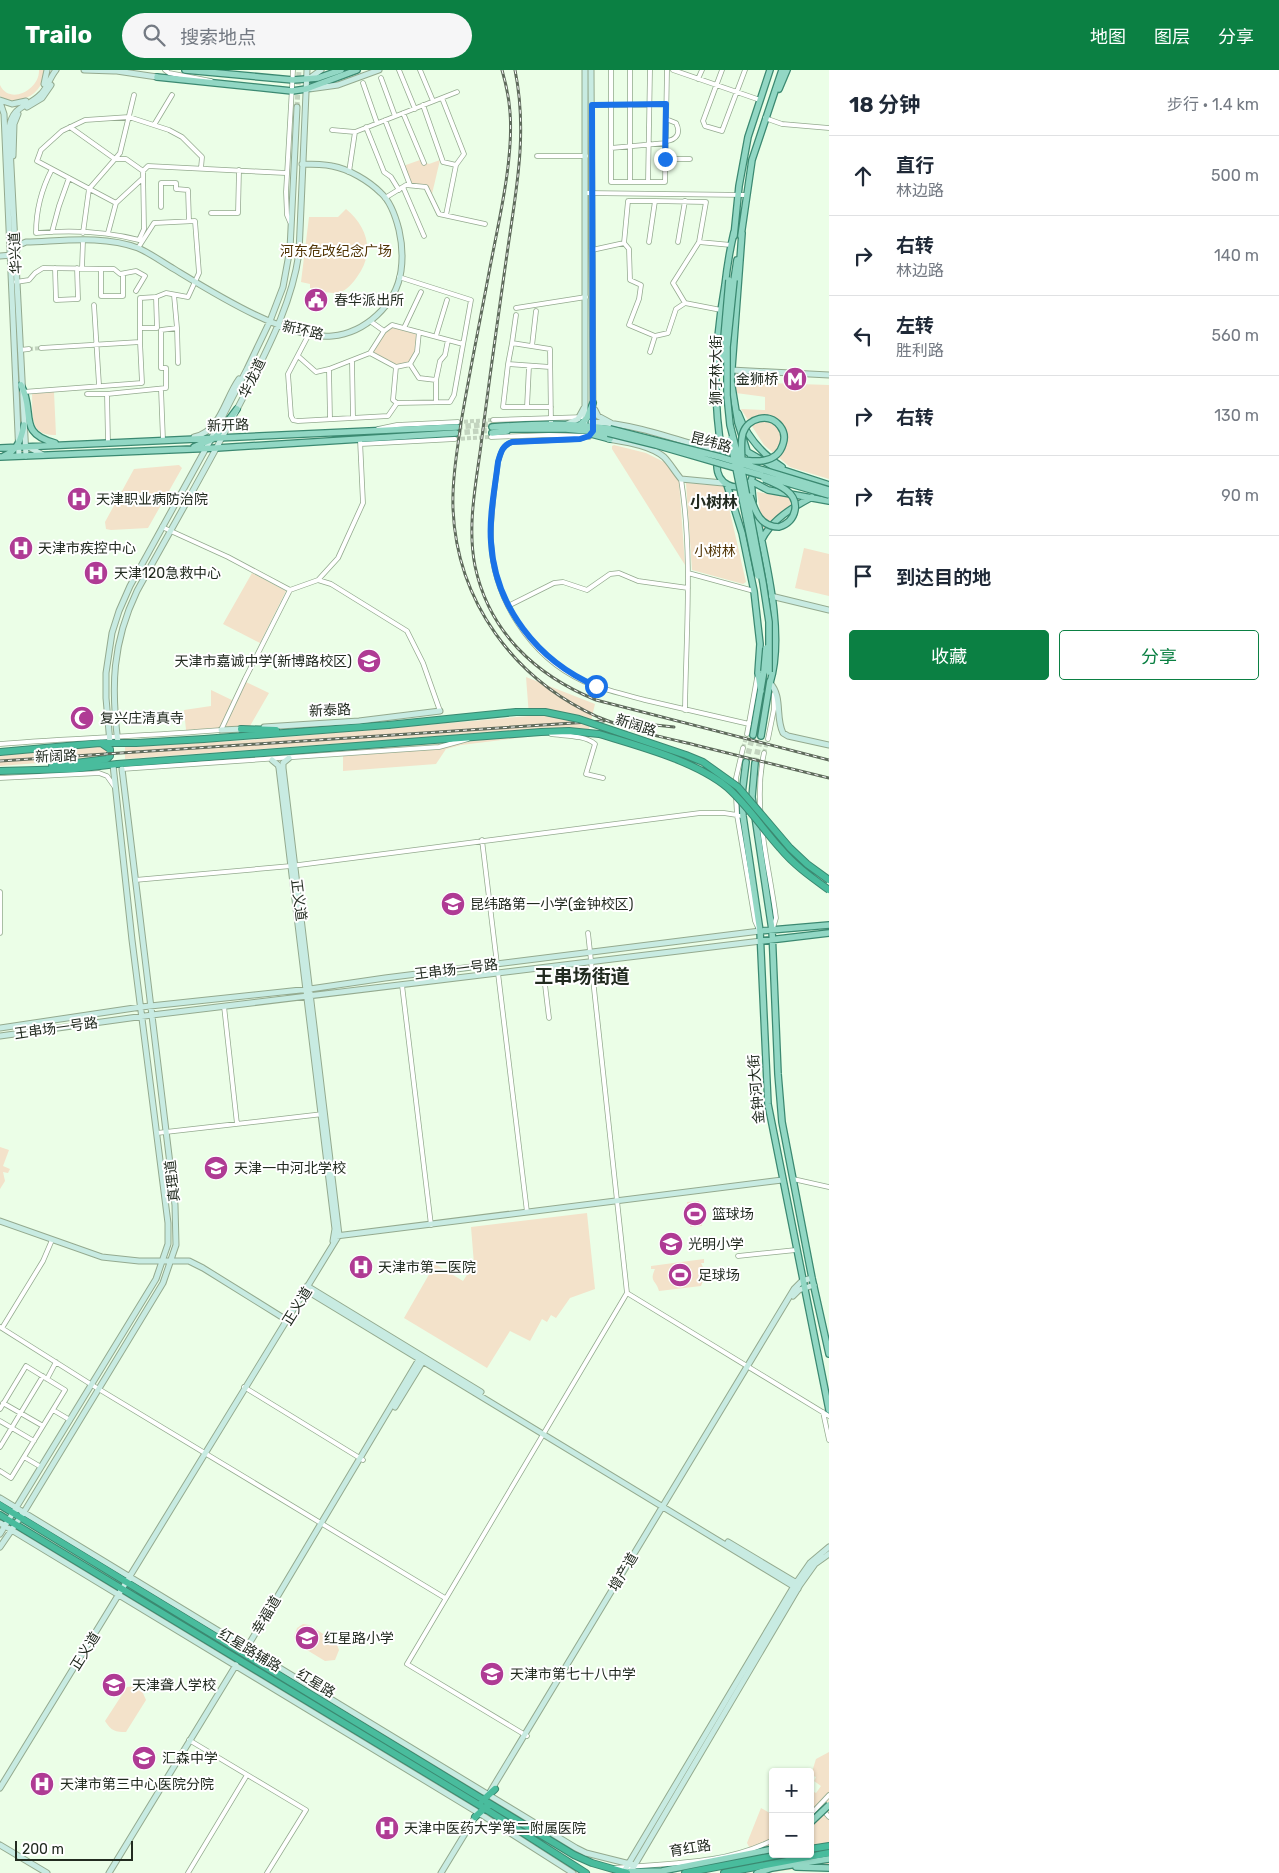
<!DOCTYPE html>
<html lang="zh">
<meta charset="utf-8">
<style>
body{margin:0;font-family:Rubik,"Noto Sans SC",sans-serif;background:#f6f6f7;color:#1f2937}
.controls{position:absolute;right:15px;bottom:15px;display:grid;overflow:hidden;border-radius:5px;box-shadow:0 1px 4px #0004}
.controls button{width:45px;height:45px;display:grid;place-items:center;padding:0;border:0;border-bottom:1px solid #e0e1e3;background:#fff;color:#1f2937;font:25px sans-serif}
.scale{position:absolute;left:15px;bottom:12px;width:118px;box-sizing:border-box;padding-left:5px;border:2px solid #222b20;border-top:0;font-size:14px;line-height:18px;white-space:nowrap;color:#222b20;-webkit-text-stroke:4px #fff;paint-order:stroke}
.stop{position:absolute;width:15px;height:15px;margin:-11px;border:4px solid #1a73e8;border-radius:50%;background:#fff}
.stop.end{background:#1a73e8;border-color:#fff;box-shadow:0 1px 5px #0008}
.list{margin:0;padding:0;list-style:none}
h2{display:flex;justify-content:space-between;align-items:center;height:65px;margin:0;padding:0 20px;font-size:21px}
h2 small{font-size:16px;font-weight:400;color:#747a83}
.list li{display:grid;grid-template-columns:32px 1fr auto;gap:15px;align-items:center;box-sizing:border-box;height:80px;padding:0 20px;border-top:1px solid #e0e1e3}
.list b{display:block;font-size:19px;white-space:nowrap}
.list p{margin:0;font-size:16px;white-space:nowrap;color:#747a83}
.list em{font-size:16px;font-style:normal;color:#747a83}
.actions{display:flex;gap:10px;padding:15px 20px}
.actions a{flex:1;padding:11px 0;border:1px solid #0b8043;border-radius:5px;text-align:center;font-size:18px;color:#0b8043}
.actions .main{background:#0b8043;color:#fff}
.icon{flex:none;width:28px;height:28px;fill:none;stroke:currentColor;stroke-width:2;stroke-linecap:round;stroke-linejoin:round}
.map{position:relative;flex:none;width:829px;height:1803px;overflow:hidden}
header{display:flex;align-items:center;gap:30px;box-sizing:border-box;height:70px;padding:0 25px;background:#0b8043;color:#fff}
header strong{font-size:24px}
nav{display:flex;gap:28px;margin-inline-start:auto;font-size:18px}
.search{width:350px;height:45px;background:#f6f6f7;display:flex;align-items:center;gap:12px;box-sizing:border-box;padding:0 18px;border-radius:28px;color:#747a83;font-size:19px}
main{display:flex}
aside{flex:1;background:#fff}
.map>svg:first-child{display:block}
.green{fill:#f3e2ca}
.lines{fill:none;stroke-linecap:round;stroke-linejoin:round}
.street-tunnel{stroke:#c3d4bf;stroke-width:4;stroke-dasharray:4 2;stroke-linecap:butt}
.secondary-tunnel{stroke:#c3d4bf;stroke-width:5;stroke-dasharray:5 2.5;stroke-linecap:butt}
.primary-tunnel{stroke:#c3d4bf;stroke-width:5.5;stroke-dasharray:5.5 3;stroke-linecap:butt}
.street-casing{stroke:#94aa8f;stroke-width:5.5}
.secondary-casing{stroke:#94aa8f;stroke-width:7}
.primary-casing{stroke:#3b8971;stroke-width:8}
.highway-casing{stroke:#3b8971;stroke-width:8}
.street{stroke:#fff;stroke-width:4}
.secondary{stroke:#c8ebe2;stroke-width:5}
.primary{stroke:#92d7c4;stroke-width:5.5}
.highway{stroke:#49bc9d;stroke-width:6}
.rail-casing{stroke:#5f6b5c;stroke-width:3}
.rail{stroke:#fff;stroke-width:1;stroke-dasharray:4;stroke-linecap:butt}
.primary-bridge-casing{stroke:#3b8971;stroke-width:8;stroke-linecap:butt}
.highway-bridge-casing{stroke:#3b8971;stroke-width:8;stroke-linecap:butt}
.primary-bridge{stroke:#92d7c4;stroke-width:5.5}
.highway-bridge{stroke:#49bc9d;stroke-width:6}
.route{stroke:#1a73e8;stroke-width:6}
.labels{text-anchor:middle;stroke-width:4;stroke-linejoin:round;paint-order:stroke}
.park-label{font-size:14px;fill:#503404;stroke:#fff}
.street-label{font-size:14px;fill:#222b20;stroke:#fff}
.poi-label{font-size:14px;fill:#222b20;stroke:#fff;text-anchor:start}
.quarter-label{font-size:16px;font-weight:bold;fill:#222b20;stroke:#fff}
.district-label{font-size:19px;font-weight:bold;fill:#222b20;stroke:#fff}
</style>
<header>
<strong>Trailo</strong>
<div class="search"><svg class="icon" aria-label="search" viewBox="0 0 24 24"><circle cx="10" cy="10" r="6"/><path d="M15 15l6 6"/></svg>搜索地点</div>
<nav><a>地图</a><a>图层</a><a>分享</a></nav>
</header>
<main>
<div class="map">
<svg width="829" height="1803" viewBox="0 0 829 1803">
<rect width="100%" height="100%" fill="#ebfee7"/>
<path class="green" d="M39 0H45C44 4 44 9 42 12 36 28 14 36 0 26V15C10 36 40 19 39 0Z
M420 90 429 94 440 90 432 124 423 117 410 115 403 96Z
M346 139C368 157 375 183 357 207 353 213 347 220 340 222 331 225 319 220 310 218V214L301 212 309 147H338Z
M390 254 418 263V280L410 294 396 297 371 283Z
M736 312 829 315V409L790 397 764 375 741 339 765 340V327L736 323Z
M54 322 56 365C28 366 33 344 32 323Z
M614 375 646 383 666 393 679 411 685 495 612 379V376Z
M179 395 182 398 148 458 111 460 106 459 105 452 134 399Z
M686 413 724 416 746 512 743 514 692 500Z
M757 422 802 429 763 459Z
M804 478 829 484V526L795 518Z
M252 503 286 521 260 573 223 554Z
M526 607 595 634 589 659 461 675 446 679 436 694 343 701V673L125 689V677L251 670 529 646Z
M246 612 269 623 250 656 186 660 184 640 211 636V620L236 632Z
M101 676 107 678 108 685 102 688 0 696V685Z
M0 1077 9 1080 3 1096 10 1099 8 1103 3 1102 5 1111 0 1119Z
M699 1131 702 1156 690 1157 687 1132Z
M587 1143 595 1219 570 1228 556 1248 551 1245 547 1252 542 1249 530 1271 510 1261 487 1298 404 1248 435 1194 463 1211 474 1194 471 1157Z
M704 1189V1193H701L706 1203 701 1216 659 1221C656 1210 649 1212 655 1199H651V1196Z
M303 1554 309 1555 336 1572 339 1580 335 1590 325 1591 297 1574 294 1567 297 1558Z
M135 1616 142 1621 146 1630 126 1662C116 1662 111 1661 105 1651L127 1617Z
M829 1682V1800L807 1798 763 1803 747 1773 761 1738 773 1745V1784H810V1720L816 1723 821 1716 814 1711 816 1707 811 1705 816 1689Z"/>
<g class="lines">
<path class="street-tunnel" d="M29 279 41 278
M458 352 493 350
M455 369 491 367
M743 678 747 664
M764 683 768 669"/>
<path class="secondary-tunnel" d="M297 37 299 0"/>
<path class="primary-tunnel" d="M457 357 492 354
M456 363 492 360
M746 692 753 665
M755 693 761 666"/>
<g class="street-casing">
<path id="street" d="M165 0 169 3 211 11
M399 0 415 39
M420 0 433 31
M611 0V112H665L667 0
M673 0 760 30
M722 0 703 51 705 56 722 61 745 0
M381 8 395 46
M698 9 702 0
M363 13 377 53
M442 28 464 84 456 95 446 145
M423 35 443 92 456 95
M592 35 666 34
M403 43 424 93
M765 48 782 54 829 58
M385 50 410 115
M154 55 172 25
M70 57 115 89 120 83 134 25
M366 57 384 102 391 107 399 120
M332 60 355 62
M666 71C677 70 681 63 676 53L666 49
M611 78 666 73
M537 86H586
M665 89H690
M52 99C41 120 36 139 36 163 70 160 105 161 139 170L144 159 143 101
M349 102 355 62 457 22
M630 112V0
M648 112 650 0
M403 117 424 166
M586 123 746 125
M385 128 406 115 426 117 439 144 485 154
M116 133 37 91 41 80 62 61 85 50 129 47 169 60 182 67 202 87 201 98
M161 137V113H176V119L188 120 189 151
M211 143H238L239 100
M290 152 287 145 286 122 293 0
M52 162 59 136 69 108
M83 163 89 119 115 89H126L143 101 148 96 286 103
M108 163 116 133 142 109
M649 172 655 131 706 132 699 172
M678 172 685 131
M624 173 628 131H655
M592 180 624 173 629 179 630 210 641 215 639 229 629 255 655 266 668 263 676 239 685 233
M55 198 56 230 78 229 77 198
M82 198 83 170
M101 199V226H123V204
M16 212 29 210 35 203 43 198 114 199 120 204 136 201 145 206 136 221
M94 235 99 315
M516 238 586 227
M721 240 685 233 673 213 699 172 731 175
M516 245 512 273 550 279 551 354
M370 251 384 261 392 255 463 274
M140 258H157L156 227
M177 258 178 293
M404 258 421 222
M309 264 288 304 291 346 293 350 298 351 388 346 397 333 450 332 454 325 471 230 399 207
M436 266 447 230
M532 276 536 241
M41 278 140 272V228L156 227 166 223 188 227 199 203 195 151 154 153 138 178
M20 280 29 279
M650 282 655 266
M370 283 384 261
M298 286 316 302 329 299 370 283 396 297 410 294 417 282 419 262
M352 291 353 348
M410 294 419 308 436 310V332
M508 294 512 273
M396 297 393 330 397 333
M550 297 508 294 503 337H551
M329 299 330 349
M436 310 440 291 445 285 448 270
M161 319 163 370
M23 322 142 313 140 272
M87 324H107
M527 337 529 296
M493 350 585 347
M378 359 397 355 458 352
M589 366 580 369 512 372C502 376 501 382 498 392 495 418 490 445 491 471 493 529 531 587 583 611 603 620 624 624 645 630 680 638 714 646 749 654
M491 367 549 365 586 366
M108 373 107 324 166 318V298H161V260L177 258 174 225
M361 374 455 369
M681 409C693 485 686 563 685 640
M162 457 228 487 290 520
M688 503 754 521
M318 510 331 514 407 561 423 593 440 641
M508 536 554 513 563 512 587 520 610 504 619 503 638 511 688 518
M551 664C564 666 585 665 595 674L586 704 603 708
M747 664 757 608
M768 669 774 639V624
M0 674C74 668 147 666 221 660L245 609 290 520 318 510 338 488 363 433 360 370
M764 683C752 738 769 793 776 848L773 858
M122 699 439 677 468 669
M0 708 99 703 107 706 114 716
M736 715V708L743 678
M736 727 737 745 755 851 759 860
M482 770 497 894
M135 810 291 796 700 743H724L743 746
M0 822V863
M543 898 549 948
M498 903 527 1142
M402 915 431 1155
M224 936 237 1054
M157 1063 323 1044
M793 1109 829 1117
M738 1186 796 1180
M627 1223 829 1346
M0 1257 92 1315 445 1528
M2 1258 43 1191 52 1170
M47 1309 56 1292
M244 1317 363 1390
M3 1333 43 1356
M0 1339 26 1296 65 1320 11 1408 0 1401
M53 1340 70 1350
M823 1342 829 1370
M0 1351 34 1371
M0 1377 43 1306
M24 1387 41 1397
M527 1666 407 1594 627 1223 588 863
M189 1670 306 1740 267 1803
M823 1740 829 1747
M813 1742 829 1725
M614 1798C666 1793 724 1795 773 1770
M188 1803 247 1705"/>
</g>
<g class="secondary-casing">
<path id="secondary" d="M84 0 114 1
M110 0 157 7
M307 10 321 0
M44 14 47 0
M309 19 338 15 379 0
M0 30 12 34 26 31
M0 32 4 44 19 386
M27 37 42 28 51 15
M13 86 14 54 18 44
M15 185 19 175 26 172C63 171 103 165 138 178 150 183 162 192 174 199 212 222 288 270 332 266 365 263 396 235 401 201 403 187 402 173 399 160 396 148 390 131 381 123 369 111 349 99 332 96 322 94 312 94 302 94
M0 186 12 185
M731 300 829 305
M595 340 598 346 611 353
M585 352V0
M591 352C635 353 680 371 722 383
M567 354 578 349 584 338
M589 366 593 361V349L591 0
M194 367C221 361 224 330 239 309
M608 369C625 372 650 375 664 387 670 393 675 402 681 409L723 413
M27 376 43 385
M26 386 9 58C13 34 28 38 41 24 48 17 50 7 56 0
M771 526 829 540
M770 613C783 627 775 647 783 663L788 666 829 675
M264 657 359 651 440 641
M221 660 243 659
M110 673 106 628V603L112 563 119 541 130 516 210 371 247 299 270 251 283 217 290 179 297 37
M118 673C111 617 112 573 137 521 174 454 213 387 248 318 270 274 292 232 299 183L307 0
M272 690 278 695 279 698 335 1159 333 1171
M0 958 141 937 310 919 385 908 760 861
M0 966 152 945 761 871
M0 1151 102 1187 139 1191H189L203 1198 285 1249
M336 1166 782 1110
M307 1216 481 1322
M304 1219 798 1519
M793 1226 799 1220 814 1215
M395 1337 425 1288
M0 1428 576 1778 586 1783 634 1795
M0 1453 482 1745 573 1803
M0 1464 156 1209 168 1174V1153L132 870 113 695
M728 1472 800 1515
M0 1477 24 1442 163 1213 176 1175 175 1135 122 699
M246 1579 421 1286
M0 1718 339 1165 283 698V693L289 688
M490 1722 794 1219 802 1211 812 1208
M0 1775 47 1803
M109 1803 236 1595
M441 1803 477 1744
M623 1803 794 1516 810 1493 829 1477
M630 1803 800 1515 815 1494 829 1484"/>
</g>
<g class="primary-casing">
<path id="primary" d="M185 0 293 10 318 8 341 0
M157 7 292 21 306 19 357 0
M779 19 787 0
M742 163 731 311 738 353 747 381
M734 166 739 116 748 67 770 0
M741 166 752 90 782 0
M734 210 737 190
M21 315C36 342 16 363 55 373
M738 343C746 365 762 384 782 397
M580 355 587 348 593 333
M492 357C532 354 570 352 610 359
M503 359H566L608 363
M492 363 507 361
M591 364 610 369
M194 377 215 368 237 339
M0 378 457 357
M735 378 724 381 717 394C716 414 736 424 751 411L755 398 750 384
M744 380 774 397 829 415
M722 383C712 326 715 271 725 215 727 197 730 179 734 162
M4 386C18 380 21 369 24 355
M0 387 217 378 456 363
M751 411 753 431
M751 411 768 420 829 431
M727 415 742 463 754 521 760 574 758 603 761 621
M756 443C766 493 785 564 770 613
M761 471C771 450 793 437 812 427
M753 665 764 601
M761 666 770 611
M746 692 742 724 743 746 760 861 768 1034 829 1340
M755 693 752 727 772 860 778 1004 782 1052 812 1208 829 1284
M760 861 829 855
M761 871 829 863
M796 1797 829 1798
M624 1802 662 1801 773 1779
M757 1803 772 1798 829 1789"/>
</g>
<g class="highway-casing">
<path id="highway" d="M241 659 276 660
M0 682 100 673H136L204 669 388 655
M52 696 107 689 110 686V679L101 673
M0 701 74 699 117 694 541 662 569 661 599 664
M0 1435 574 1785 592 1793 627 1803
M0 1445 484 1738 586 1803
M482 1731 495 1719
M475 1747 487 1736
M810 1779 829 1776
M685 1803 784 1784
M724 1803 829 1783"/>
</g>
<use href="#street" class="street"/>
<use href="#secondary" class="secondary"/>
<use href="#primary" class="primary"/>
<use href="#highway" class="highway"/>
<g class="rail-casing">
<path id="rail" d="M502 0C506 14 509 28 510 42 514 92 497 158 488 208 479 256 469 305 461 353 457 381 452 411 453 439 457 532 514 609 598 647 629 660 662 667 695 675 739 686 784 697 829 708
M515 0C528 64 516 120 507 184 498 248 489 311 481 375 476 414 467 456 475 496 489 562 535 605 596 630L829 690
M626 652 674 657
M0 691 604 651"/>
</g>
<use href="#rail" class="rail"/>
<g class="primary-bridge-casing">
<path id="primary-bridge" d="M734 210 727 277V325L730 355 743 406 763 513 769 552V602
M722 290 729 210
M610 359 720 387 829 420
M608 363 656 375 829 425
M730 369 758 506
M737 389C753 392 777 395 783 374 785 368 784 361 780 356 769 342 748 348 743 363 740 373 742 384 742 394
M750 426C755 441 760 457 779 457 797 451 801 431 786 420 779 415 771 412 764 409
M764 601 766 578
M810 1753 829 1735"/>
</g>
<g class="highway-bridge-casing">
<path id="highway-bridge" d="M388 655 516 642H545L579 649 686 685 703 692 738 717 790 778 807 794 829 810
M599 664C638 676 696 691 728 718 748 736 762 758 780 778 794 795 811 807 829 820"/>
</g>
<use href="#primary-bridge" class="primary-bridge"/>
<use href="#highway-bridge" class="highway-bridge"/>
</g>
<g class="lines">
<path class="route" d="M596 616C538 591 495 537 491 472 489 446 495 418 498 392 501 382 502 376 512 372L580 369 589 366 593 361 592 35 666 34 665 89"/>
</g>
<defs>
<g id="civic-disc" transform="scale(1.25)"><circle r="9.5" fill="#af3b94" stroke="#fff"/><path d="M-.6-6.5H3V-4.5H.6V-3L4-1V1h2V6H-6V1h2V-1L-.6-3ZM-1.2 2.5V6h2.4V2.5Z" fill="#fff"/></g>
<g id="metro-disc" transform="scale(1.25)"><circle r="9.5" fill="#af3b94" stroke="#fff"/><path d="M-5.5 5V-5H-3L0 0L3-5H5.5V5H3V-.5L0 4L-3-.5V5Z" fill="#fff"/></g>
<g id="hospital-disc" transform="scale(1.25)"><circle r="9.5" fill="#af3b94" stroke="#fff"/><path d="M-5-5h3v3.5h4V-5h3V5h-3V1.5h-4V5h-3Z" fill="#fff"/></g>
<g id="school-disc" transform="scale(1.25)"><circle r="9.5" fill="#af3b94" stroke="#fff"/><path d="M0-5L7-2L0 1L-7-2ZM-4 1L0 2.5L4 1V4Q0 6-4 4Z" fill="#fff"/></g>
<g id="mosque-disc" transform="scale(1.25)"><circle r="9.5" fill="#af3b94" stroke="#fff"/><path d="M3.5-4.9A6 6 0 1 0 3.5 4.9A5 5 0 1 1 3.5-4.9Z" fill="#fff"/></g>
<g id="stadium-disc" transform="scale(1.25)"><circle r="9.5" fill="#af3b94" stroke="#fff"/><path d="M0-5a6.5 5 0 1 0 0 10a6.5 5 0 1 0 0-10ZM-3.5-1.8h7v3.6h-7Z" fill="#fff"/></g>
</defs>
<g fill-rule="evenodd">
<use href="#civic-disc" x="316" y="230"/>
<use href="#metro-disc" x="795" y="309"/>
<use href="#hospital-disc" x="79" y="429"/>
<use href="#hospital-disc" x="21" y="478"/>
<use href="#hospital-disc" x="96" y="503"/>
<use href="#school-disc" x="369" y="591"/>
<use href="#mosque-disc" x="82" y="648"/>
<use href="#school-disc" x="453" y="834"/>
<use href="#school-disc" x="216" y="1098"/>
<use href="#stadium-disc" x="695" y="1144"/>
<use href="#school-disc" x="671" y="1174"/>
<use href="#hospital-disc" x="361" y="1197"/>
<use href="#stadium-disc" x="680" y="1205"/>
<use href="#school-disc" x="307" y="1568"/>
<use href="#school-disc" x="492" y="1604"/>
<use href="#school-disc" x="114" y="1615"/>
<use href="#school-disc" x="144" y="1688"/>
<use href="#hospital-disc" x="42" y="1714"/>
<use href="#hospital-disc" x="387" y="1758"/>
</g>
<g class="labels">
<g class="park-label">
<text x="336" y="186">河东危改纪念广场</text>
<text x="715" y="486">小树林</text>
</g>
<g class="street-label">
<text transform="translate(15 183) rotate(-93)" y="5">华兴道</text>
<text transform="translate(303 260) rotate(13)" y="5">新环路</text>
<text transform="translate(716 300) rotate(-90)" y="5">狮子林大街</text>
<text transform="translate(252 308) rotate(-64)" y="5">华龙道</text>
<text transform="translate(228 355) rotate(-2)" y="5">新开路</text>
<text transform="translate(711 372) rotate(15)" y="5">昆纬路</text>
<text transform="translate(330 640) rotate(-3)" y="5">新泰路</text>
<text transform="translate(636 655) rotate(18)" y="5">新阔路</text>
<text transform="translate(56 686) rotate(-2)" y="5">新阔路</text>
<text transform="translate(299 830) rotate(83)" y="5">正义道</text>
<text transform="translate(456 899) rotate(-7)" y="5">王串场一号路</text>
<text transform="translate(56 958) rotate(-8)" y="5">王串场一号路</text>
<text transform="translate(756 1019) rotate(-95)" y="5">金钟河大街</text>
<text transform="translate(172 1111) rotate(-96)" y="5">真理道</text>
<text transform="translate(297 1236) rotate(-58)" y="5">正义道</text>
<text transform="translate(623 1502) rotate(-59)" y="5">增产道</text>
<text transform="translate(266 1545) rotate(-59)" y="5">幸福道</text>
<text transform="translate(250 1580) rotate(31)" y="5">红星路辅路</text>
<text transform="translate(85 1581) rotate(-58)" y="5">正义道</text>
<text transform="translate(316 1613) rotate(31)" y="5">红星路</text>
<text transform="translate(690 1778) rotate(-9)" y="5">育红路</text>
</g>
<g class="poi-label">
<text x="334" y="235">春华派出所</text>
<text x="778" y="314" text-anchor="end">金狮桥</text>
<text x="96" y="434">天津职业病防治院</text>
<text x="38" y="483">天津市疾控中心</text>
<text x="114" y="508">天津120急救中心</text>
<text x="352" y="596" text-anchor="end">天津市嘉诚中学(新博路校区)</text>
<text x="100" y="653">复兴庄清真寺</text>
<text x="470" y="839">昆纬路第一小学(金钟校区)</text>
<text x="234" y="1103">天津一中河北学校</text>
<text x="712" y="1149">篮球场</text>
<text x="688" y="1179">光明小学</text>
<text x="378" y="1202">天津市第二医院</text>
<text x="698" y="1210">足球场</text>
<text x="324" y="1573">红星路小学</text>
<text x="510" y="1609">天津市第七十八中学</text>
<text x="132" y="1620">天津聋人学校</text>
<text x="162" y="1693">汇森中学</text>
<text x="60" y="1719">天津市第三中心医院分院</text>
<text x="404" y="1763">天津中医药大学第二附属医院</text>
</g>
<g class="quarter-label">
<text x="714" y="438">小树林</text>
</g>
<g class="district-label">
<text x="582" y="913">王串场街道</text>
</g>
</g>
</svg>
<div class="controls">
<button>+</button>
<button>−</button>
</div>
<div class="scale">200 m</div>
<div class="stop" style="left:596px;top:616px"></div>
<div class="stop end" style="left:665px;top:89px"></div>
</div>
<aside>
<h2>18 分钟<small>步行 · 1.4 km</small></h2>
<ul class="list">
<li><svg class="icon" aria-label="ahead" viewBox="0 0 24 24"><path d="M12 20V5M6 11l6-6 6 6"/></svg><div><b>直行</b><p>林边路</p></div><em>500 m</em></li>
<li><svg class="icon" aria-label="right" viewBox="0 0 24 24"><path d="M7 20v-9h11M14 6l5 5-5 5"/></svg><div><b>右转</b><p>林边路</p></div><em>140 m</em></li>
<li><svg class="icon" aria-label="left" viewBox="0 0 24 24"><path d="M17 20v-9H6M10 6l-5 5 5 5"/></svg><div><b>左转</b><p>胜利路</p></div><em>560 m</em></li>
<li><svg class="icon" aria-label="right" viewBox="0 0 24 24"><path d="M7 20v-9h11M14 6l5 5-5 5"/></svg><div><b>右转</b></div><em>130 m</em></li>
<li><svg class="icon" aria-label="right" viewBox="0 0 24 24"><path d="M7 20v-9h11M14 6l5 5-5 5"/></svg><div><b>右转</b></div><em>90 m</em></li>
<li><svg class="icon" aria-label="arrive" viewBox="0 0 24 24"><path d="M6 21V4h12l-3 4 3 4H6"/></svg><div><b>到达目的地</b></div></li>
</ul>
<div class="actions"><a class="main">收藏</a><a>分享</a></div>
</aside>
</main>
